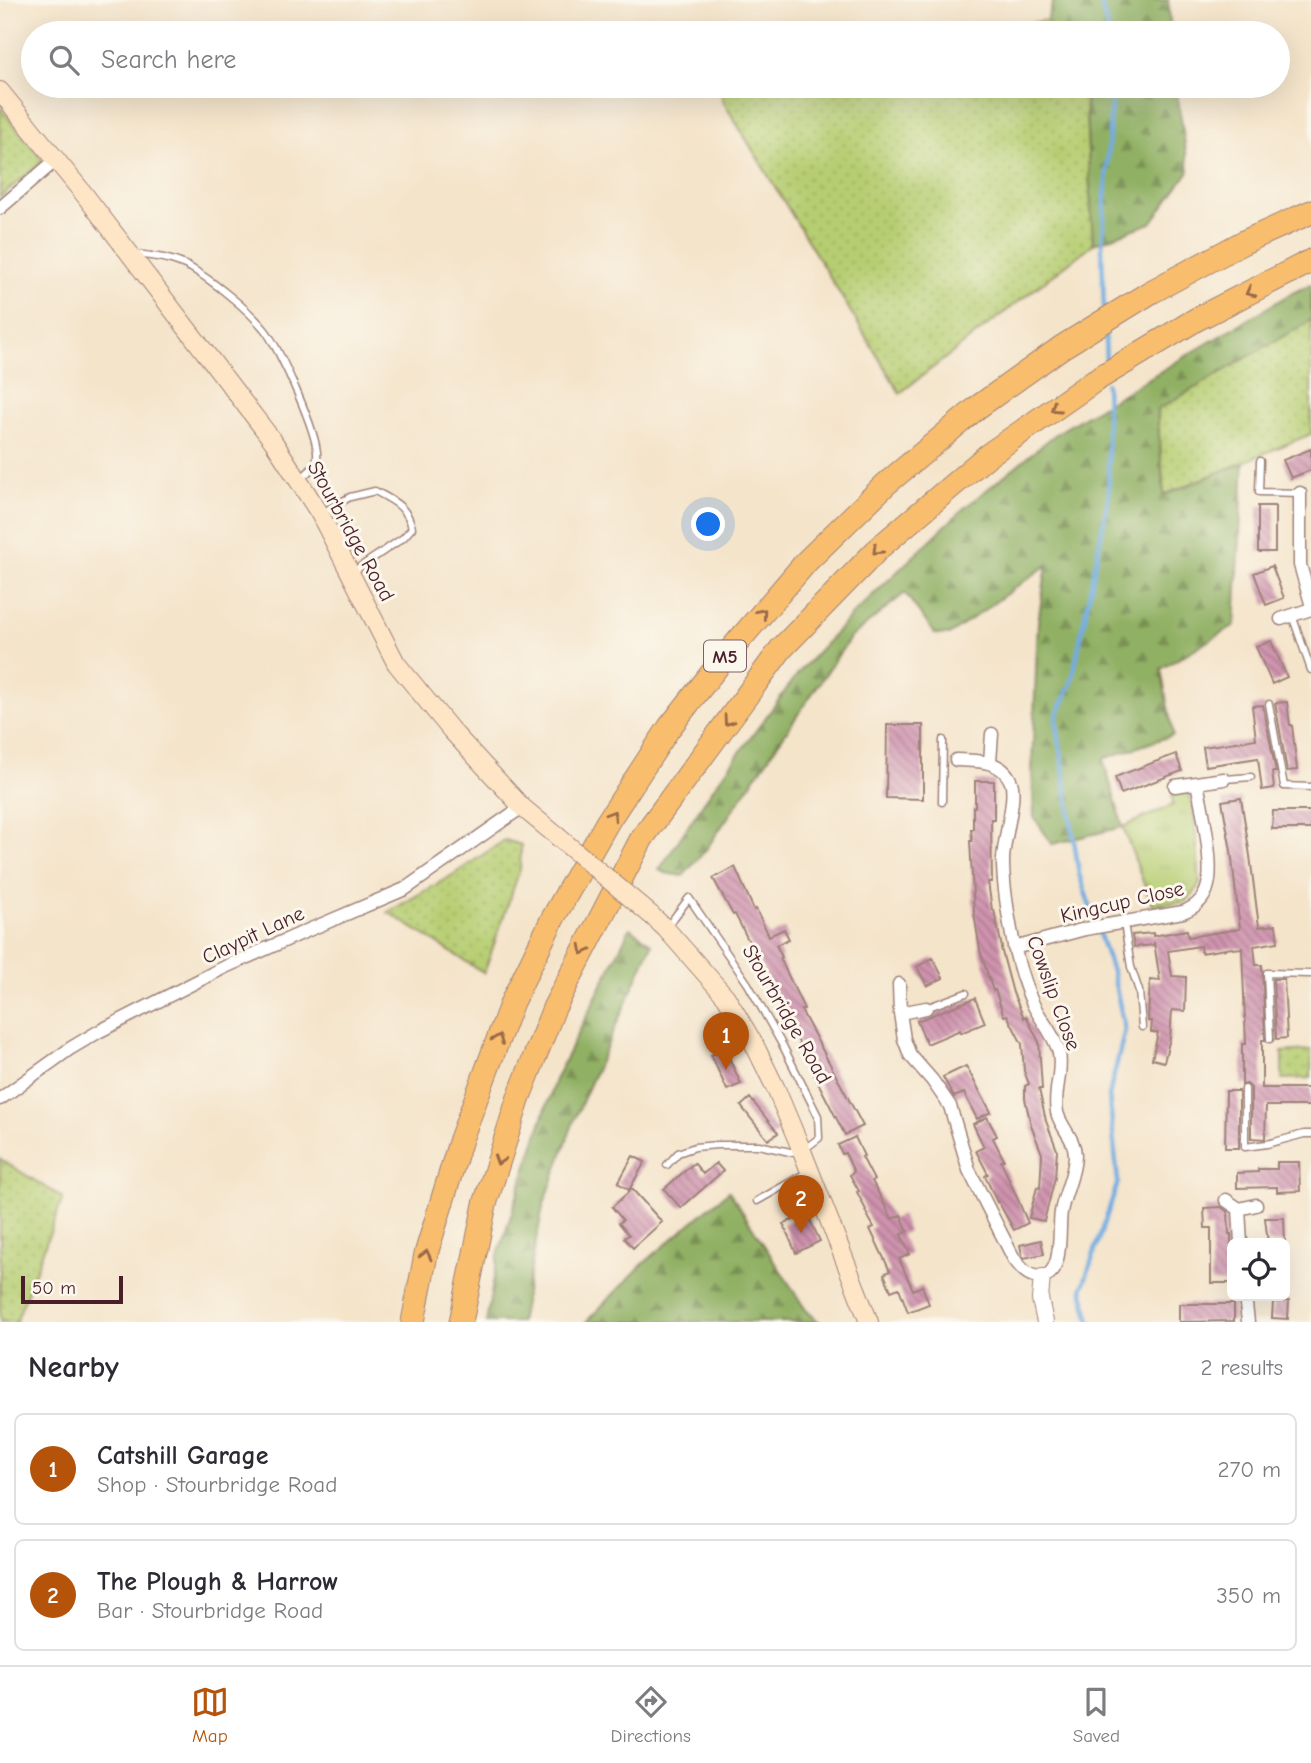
<!DOCTYPE html>
<meta charset="utf-8">
<style>
body{margin:0;font-family:"Comic Neue",sans-serif;background:#f7f7f7;color:#2b2b33}
.controls{position:absolute;right:21px;bottom:21px;display:grid;overflow:hidden;border-radius:10px;box-shadow:0 7px 28px #0002}
.controls button{width:63px;height:63px;display:grid;place-items:center;padding:0;border:0;border-bottom:2px solid #e1e1e2;background:#fff;color:#2b2b33;font:35px sans-serif}
.scale{position:absolute;left:21px;bottom:18px;width:102px;box-sizing:border-box;padding-left:7px;border:4px solid #4a1f2b;border-top:0;font-size:19px;line-height:24px;white-space:nowrap;color:#4a1f2b;-webkit-text-stroke:5px #fbf7ec;paint-order:stroke}
.you{position:absolute;left:709px;top:525px;width:24px;height:24px;margin:-18px;border:5px solid #fff;border-radius:50%;background:#1a73e8;box-shadow:0 0 0 10px #1a73e833}
.badge{display:grid;place-items:center;width:46px;height:46px;border-radius:50%;background:#b45309;color:#fff;font-size:23px;font-weight:700}
.pin{position:absolute;translate:-50% -58px;filter:drop-shadow(0 2px 4px #0008)}
.pin::after{content:'';position:absolute;top:37px;width:24px;height:21px;background:inherit;clip-path:polygon(0 0,100% 0,50% 100%)}
.list{margin:0;padding:0;list-style:none}
h2{display:flex;justify-content:space-between;align-items:center;height:91px;margin:0;padding:0 28px;font-size:30px}
h2 small{font-size:23px;font-weight:400;color:#7c7c81}
.list li{display:grid;grid-template-columns:46px 1fr auto;gap:21px;align-items:center;box-sizing:border-box;height:112px;margin:0 14px 14px;padding:0 14px;border:2px solid #e1e1e2;border-radius:10px}
.list b{display:block;font-size:26px;white-space:nowrap}
.list p{margin:0;font-size:23px;white-space:nowrap;color:#7c7c81}
.list em{font-size:23px;font-style:normal;color:#7c7c81}
.icon{flex:none;width:38px;height:38px;fill:none;stroke:currentColor;stroke-width:2;stroke-linecap:round;stroke-linejoin:round}
.map{position:relative;flex:none;width:1311px;height:1322px;overflow:hidden}
.search{position:absolute;background:#fff;box-shadow:0 7px 28px #0002;left:21px;right:21px;top:21px;height:77px;display:flex;align-items:center;gap:18px;box-sizing:border-box;padding:0 24px;border-radius:38px;color:#7c7c81;font-size:26px}
.sheet{height:343px;background:#fff}
nav{display:flex;justify-content:space-around;align-items:center;box-sizing:border-box;height:98px;border-top:2px solid #e1e1e2;background:#fff;font-size:19px;color:#7c7c81}
nav a{display:grid;justify-items:center;gap:4px}
nav .on{color:#b45309}
.map>svg:first-child{display:block}
.grass{fill:url(#grass-dots);stroke:#80764e;stroke-width:2}
.forest{fill:url(#forest-firs);stroke:#6d6847;stroke-width:2}
.park{fill:url(#park-tufts);stroke:#80764e;stroke-width:2}
.lines{fill:none;stroke-linecap:round;stroke-linejoin:round}
.stream{stroke:#70ace1;stroke-width:4.5}
.building{fill:url(#building-back-hatch)}
.service-casing{stroke:#9f827a;stroke-width:9}
.minor-casing{stroke:#9f827a;stroke-width:15}
.tertiary-casing{stroke:#9f827a;stroke-width:18}
.secondary-casing{stroke:#9f827a;stroke-width:20}
.motorway-casing{stroke:#9f827a;stroke-width:25}
.service{stroke:#fff;stroke-width:6}
.minor{stroke:#fff;stroke-width:12}
.tertiary{stroke:#fff;stroke-width:16}
.secondary{stroke:#fde5c5;stroke-width:18}
.motorway{stroke:#f9be6d;stroke-width:23}
.secondary-bridge-casing{stroke:#9f827a;stroke-width:20;stroke-linecap:butt}
.secondary-bridge{stroke:#fde5c5;stroke-width:18}
.oneway{stroke:#996749}
.labels{text-anchor:middle;stroke-width:6;stroke-linejoin:round;paint-order:stroke}
.shield{fill:#fbf7ec;stroke:#7f6065;stroke-width:2}
.shield-label{font-size:19px;font-weight:bold;fill:#4a1f2b}
.street-label{font-size:21px;fill:#4a1f2b;stroke:#fbf7ec}
</style>
<div class="map">
<svg width="1311" height="1322" viewBox="0 0 1311 1322">
<defs>
<pattern id="grass-dots" width="8" height="8" patternUnits="userSpaceOnUse" patternTransform="scale(1.75)"><rect width="8" height="8" fill="#b6cd71"/><path d="M2 2h.1M6 6h.1" fill="none" stroke="#9eb062" stroke-width="1.8" stroke-linecap="round"/></pattern>
<pattern id="forest-firs" width="22" height="20" patternUnits="userSpaceOnUse" patternTransform="scale(1.75)"><rect width="22" height="20" fill="#90b063"/><path d="M5 1l3.5 6h-7zM16 11l3.5 6h-7z" fill="#788f52"/></pattern>
<pattern id="park-tufts" width="24" height="20" patternUnits="userSpaceOnUse" patternTransform="scale(1.75)"><rect width="24" height="20" fill="#b6cd71"/><path d="M3 7l-1-3M5 7V3M7 7l1-3M15 17l-1-3M17 17v-4M19 17l1-3" fill="none" stroke="#9eb062"/></pattern>
<pattern id="building-back-hatch" width="6" height="6" patternUnits="userSpaceOnUse" patternTransform="scale(1.75)"><rect width="6" height="6" fill="#cf93ae"/><path d="M-1 5l2 2M0 0l6 6M5-1l2 2" fill="none" stroke="#aa778e"/></pattern>
</defs>
<rect width="100%" height="100%" fill="#fbf7ec"/>
<filter id="ink" filterUnits="userSpaceOnUse"><feTurbulence type="fractalNoise" baseFrequency=".0143" numOctaves="2"/><feDisplacementMap in="SourceGraphic" scale="14" xChannelSelector="R" yChannelSelector="G"/><feConvolveMatrix kernelMatrix="1 2 1 2 8 2 1 2 1" color-interpolation-filters="sRGB"/></filter>
<filter id="wash" filterUnits="userSpaceOnUse"><feTurbulence type="fractalNoise" baseFrequency=".00686" numOctaves="4" result="noise"/><feDisplacementMap in="SourceGraphic" scale="28" xChannelSelector="R" yChannelSelector="G"/><feGaussianBlur stdDeviation="1.57" result="paint"/><feColorMatrix in="noise" values="0 0 0 0 0 0 0 0 0 0 0 0 0 0 0 0 0 1.4 0 .05"/><feComposite in="paint" operator="in"/></filter>
<g filter="url(#wash)">
<rect width="100%" height="100%" fill="#f4e4ca"/>
<path class="grass" d="M1047 20 1054 33H967Z
M719 86H1080L1085 95 1093 244 900 393 723 101Z
M0 107 43 161 0 197Z
M1311 320V434L1164 495 1157 410Z
M505 840 521 845 520 869 484 973 388 912 451 876Z
M1311 1050V1078L1282 1079V1052Z
M0 1159 63 1198 16 1322H0Z"/>
<path class="forest" d="M1054 0H1168L1171 33H1054L1047 20Z
M1080 86H1176L1189 171 1151 223 1093 244 1085 95Z
M1311 284V320L1157 410 1164 495 1244 462 1235 625 1161 669 1173 735 1103 759 1123 827 1052 844 1034 817 1032 767 1038 622 1047 565 949 635 935 634 905 593 850 638 705 851 683 876 665 873 659 870 712 790 800 671 853 614 963 509 1057 433 1292 293Z
M630 928 652 944 575 1118 543 1207 520 1322H486L498 1255 555 1080Z
M729 1191 806 1310 819 1322H586L644 1263Z"/>
<path class="park" d="M1172 793H1187L1193 803 1200 883 1193 895 1184 902 1152 906 1123 827 1173 805Z"/>
<g class="lines">
<path class="stream" d="M1100 0 1109 33
M1104 312 1102 248 1112 86
M1105 331 1106 365
M1095 921 1079 874 1056 718 1072 681 1109 495 1106 384
M1090 1322 1082 1289 1118 1182 1109 1095 1125 1030 1113 974 1099 933"/>
</g>
<g id="blocks">
<path class="building" d="M1311 449V470L1291 478 1283 460Z
M1258 506H1275V552H1258Z
M1272 566 1284 598 1266 605 1254 573Z
M1271 641 1287 677 1272 684 1256 647Z
M1287 702 1290 725H1292L1297 770 1287 771 1275 703Z
M1263 705 1276 772H1272L1274 788 1262 790 1258 758 1206 766 1203 747 1256 739 1252 706Z
M887 725H923V799L886 798Z
M1176 754 1182 771 1121 794 1115 777Z
M975 781H994V819H991L992 882H988L992 910H994L1002 948H1001L1013 993 1024 1018 1026 1016 1039 1042 1042 1089H1039L1046 1121 1057 1150 1055 1178 1044 1221 1029 1218 1037 1187 1040 1188 1042 1154 1031 1125 1025 1099V1086L1029 1084 1024 1071 1022 1044 1007 1015 1004 1016 995 990 993 991 980 950 974 913 970 841H972L971 829H973V807H975Z
M1241 798 1250 856 1259 927 1276 925 1278 942 1254 946 1256 965H1262L1265 1040H1262V1088H1311V1106H1266L1265 1139 1251 1138V1088L1247 1084 1242 1085V1044H1246L1242 948 1233 949 1232 948 1201 953 1200 946 1168 951 1172 976 1186 977 1185 1011 1172 1010 1170 1038 1164 1062 1152 1059 1158 1033 1151 1032 1152 1021H1148L1150 980 1160 981 1154 942V945L1134 947 1132 935 1153 933V936L1187 930 1188 937 1240 929 1231 851 1222 801Z
M1273 811H1311V829H1272Z
M735 867 754 910 756 909 769 936 784 929 789 939 776 945 782 957 780 958 804 1009 801 1010 863 1126 845 1135 810 1067 811 1066 795 1035 798 1034 772 987 735 914 733 915 713 878Z
M933 958 943 978 927 986 917 967Z
M1273 979H1284L1287 1038 1276 1039Z
M975 998 985 1023 961 1033 960 1030 927 1044 917 1021Z
M725 1049 741 1084 727 1090 711 1055Z
M966 1066 991 1112 977 1119 964 1093 954 1097 943 1077Z
M1226 1091H1239V1148H1225Z
M750 1098 778 1133 768 1140 741 1106Z
M987 1117 997 1136 993 1138 1004 1160 1001 1161 1028 1223 1014 1230 998 1201 997 1202 985 1176 988 1174 976 1151 984 1147 973 1124Z
M855 1137 864 1156 862 1157 874 1180 872 1181 892 1219 901 1215 908 1231 901 1235 910 1254 899 1259 913 1290 922 1286 929 1304 908 1312 899 1288 891 1291 884 1274 890 1271 870 1229 874 1227 865 1211 866 1210 857 1192 859 1191 850 1175 854 1172 845 1153 842 1154 838 1145Z
M633 1156 645 1162 629 1190 618 1183Z
M1277 1162H1299L1300 1191 1277 1192V1187L1237 1188V1173L1258 1172V1169H1277Z
M694 1163 703 1174 716 1163 723 1171 681 1208 664 1189Z
M632 1189 662 1222 633 1248 624 1238 629 1235 619 1223 623 1220 612 1207Z
M800 1199 820 1241 796 1253 783 1224 797 1218 790 1203Z
M1221 1207 1228 1212 1229 1234H1231V1256H1232V1283H1211V1228H1205L1204 1208Z
M1265 1218H1284L1285 1243H1268Z
M1041 1240 1044 1254 1024 1258 1022 1255 1020 1245Z
M1289 1301 1288 1319 1272 1318 1273 1302Z
M1179 1304H1234V1321L1179 1322Z"/>
</g>
</g>
<g filter="url(#ink)">
<use href="#blocks" fill-opacity="0" stroke="#9f827a" stroke-width="2"/>
<g class="lines">
<g class="service-casing">
<path id="service" d="M134 254C154 256 173 258 191 268 214 282 248 309 265 330 279 348 320 437 317 458 316 467 307 473 301 478
M1260 461 1259 492 1300 493
M322 513 350 497 375 491C392 500 408 507 412 528L403 538 351 573
M1292 615 1311 670
M1269 704 1284 786 1311 787
M1225 779 1251 777
M942 802 943 740
M1124 923 1131 967 1139 991 1142 1027
M926 1008 966 993
M1270 1039 1267 973 1311 974
M1245 1089V1147L1267 1144 1304 1134H1311
M667 1165 678 1153 695 1147 717 1145H759L790 1152 802 1151 819 1138 818 1116 784 1048 748 984 689 898 667 927
M757 1201 808 1172"/>
</g>
<g class="minor-casing">
<path id="minor" d="M0 208 56 160
M1300 493V565L1311 603
M1281 619 1311 609
M990 762 992 734
M1175 786 1224 779
M1014 948 1085 929 1183 912C1196 907 1205 899 1208 885 1214 862 1202 807 1197 783
M899 984 900 1013 904 1039 910 1055 932 1080 950 1106 969 1170 1014 1259C1021 1268 1027 1276 1039 1277 1065 1278 1058 1228 1061 1212 1064 1193 1075 1175 1075 1155 1075 1138 1060 1127 1057 1112 1053 1092 1063 1073 1059 1053 1054 1033 1040 1020 1032 1002 1022 979 1015 954 1011 930 1007 908 1003 884 1003 861 1003 840 1017 799 1011 782 1002 759 976 761 956 760
M900 1013 926 1008
M0 1099 71 1048 98 1032 225 967 311 929 405 889 522 807
M1226 1200 1239 1209 1256 1205
M1239 1209 1241 1243
M1245 1296 1248 1322"/>
</g>
<g class="tertiary-casing">
<path id="tertiary" d="M1042 1277 1040 1299 1045 1322"/>
</g>
<g class="secondary-casing">
<path id="secondary" d="M0 91 84 194 273 441 320 514 396 663 451 730 522 807 557 836
M651 915 666 929 726 997 754 1044 776 1089 802 1151 869 1322"/>
</g>
<g class="motorway-casing">
<path id="motorway" d="M413 1322 426 1254 461 1139 512 1002 553 918 608 821 669 728 723 659 807 561 886 484 978 407 1062 347 1151 292 1244 242 1311 212
M461 1322 485 1204 520 1094 554 1008 642 838 781 649 880 547 987 456 1094 381 1197 319 1311 261"/>
</g>
<use href="#service" class="service"/>
<use href="#minor" class="minor"/>
<use href="#tertiary" class="tertiary"/>
<use href="#secondary" class="secondary"/>
<use href="#motorway" class="motorway"/>
<g class="secondary-bridge-casing">
<path id="secondary-bridge" d="M557 836 651 915"/>
</g>
<use href="#secondary-bridge" class="secondary-bridge"/>
</g>
<defs><path id="oneway-chevron" d="M-2-3.5L2.5 0L-2 3.5" fill="none" stroke-width="1.6" stroke-linecap="round" stroke-linejoin="round" transform="scale(1.75)"/></defs>
<g class="oneway">
<use href="#oneway-chevron" transform="translate(1250 292) rotate(153)"/>
<use href="#oneway-chevron" transform="translate(1055 408) rotate(145)"/>
<use href="#oneway-chevron" transform="translate(877 550) rotate(136)"/>
<use href="#oneway-chevron" transform="translate(762 613) rotate(-49)"/>
<use href="#oneway-chevron" transform="translate(728 721) rotate(126)"/>
<use href="#oneway-chevron" transform="translate(612 815) rotate(-58)"/>
<use href="#oneway-chevron" transform="translate(584 950) rotate(117)"/>
<use href="#oneway-chevron" transform="translate(498 1039) rotate(-69)"/>
<use href="#oneway-chevron" transform="translate(499 1160) rotate(108)"/>
<use href="#oneway-chevron" transform="translate(426 1255) rotate(-76)"/>
</g>
</g>
<g class="labels">
<rect class="shield" x="704" y="640.5" width="42" height="31" rx="5"/>
<g class="shield-label">
<text x="725" y="663">M5</text>
</g>
<g class="street-label">
<text transform="translate(351 531) rotate(61)" y="7">Stourbridge Road</text>
<text transform="translate(1122 902) rotate(-13)" y="7">Kingcup Close</text>
<text transform="translate(253 935) rotate(-25)" y="7">Claypit Lane</text>
<text transform="translate(1054 993) rotate(70)" y="7">Cowslip Close</text>
<text transform="translate(787 1014) rotate(60)" y="7">Stourbridge Road</text>
</g>
</g>
</svg>
<div class="controls">
<button><svg class="icon" aria-label="locate" viewBox="0 0 24 24"><circle cx="12" cy="12" r="6"/><path d="M12 2v4M12 18v4M2 12h4M18 12h4"/></svg></button>
</div>
<div class="scale">50 m</div>
<div class="you"></div>
<div class="pin badge" style="left:726px;top:1070px">1</div>
<div class="pin badge" style="left:801px;top:1233px">2</div>
<div class="search"><svg class="icon" aria-label="search" viewBox="0 0 24 24"><circle cx="10" cy="10" r="6"/><path d="M15 15l6 6"/></svg>Search here</div>
</div>
<section class="sheet">
<h2>Nearby<small>2 results</small></h2>
<ul class="list">
<li><span class="badge">1</span><div><b>Catshill Garage</b><p>Shop · Stourbridge Road</p></div><em>270 m</em></li>
<li><span class="badge">2</span><div><b>The Plough &amp; Harrow</b><p>Bar · Stourbridge Road</p></div><em>350 m</em></li>
</ul>
</section>
<nav>
<a class="on"><svg class="icon" aria-label="map" viewBox="0 0 24 24"><path d="M3 6l6-2 6 2 6-2v14l-6 2-6-2-6 2zM9 4v14M15 6v14"/></svg>Map</a>
<a><svg class="icon" aria-label="directions" viewBox="0 0 24 24"><path d="M12 3l9 9-9 9-9-9zM9 14v-3h6M13 9l2 2-2 2"/></svg>Directions</a>
<a><svg class="icon" aria-label="saved" viewBox="0 0 24 24"><path d="M7 4h10v16l-5-4-5 4z"/></svg>Saved</a>
</nav>
